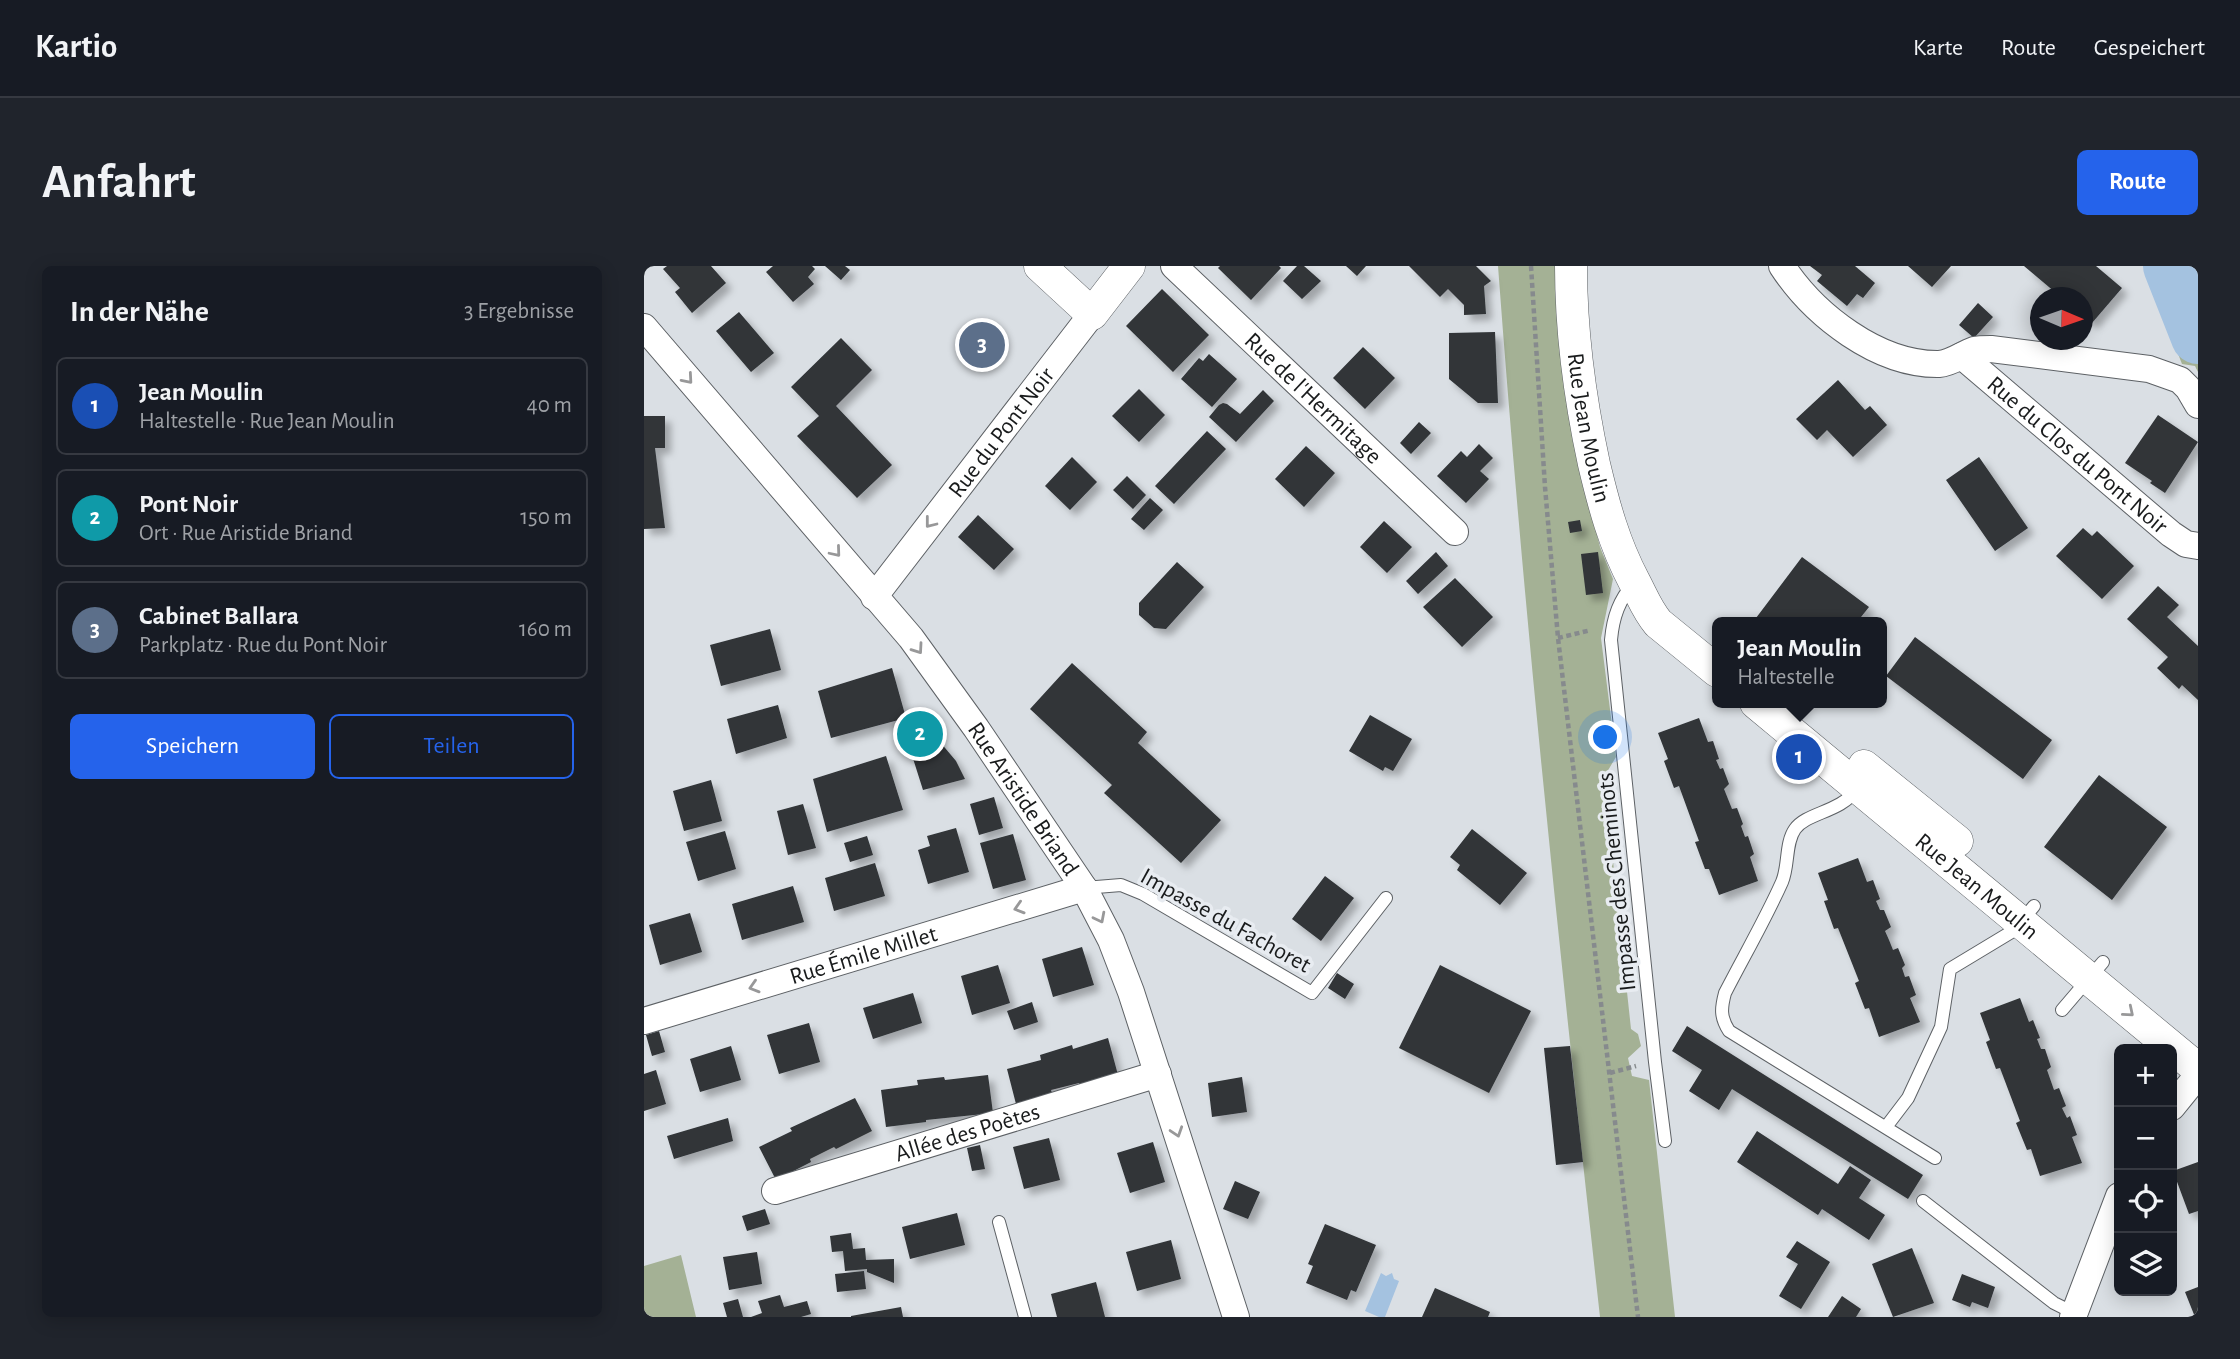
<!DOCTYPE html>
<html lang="de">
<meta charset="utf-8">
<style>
body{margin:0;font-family:"Alegreya Sans",sans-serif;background:#20242c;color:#f1f3f6}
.controls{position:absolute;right:21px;bottom:21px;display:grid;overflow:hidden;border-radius:10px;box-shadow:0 4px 18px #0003}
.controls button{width:63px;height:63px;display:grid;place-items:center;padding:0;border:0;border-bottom:2px solid #363941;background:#171b24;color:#f1f3f6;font:35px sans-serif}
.compass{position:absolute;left:1386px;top:21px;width:63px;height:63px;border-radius:50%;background:#171b24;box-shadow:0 4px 18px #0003;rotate:92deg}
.you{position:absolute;left:962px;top:472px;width:24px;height:24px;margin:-18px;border:5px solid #fff;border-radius:50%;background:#1a73e8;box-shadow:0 0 0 10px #1a73e833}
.badge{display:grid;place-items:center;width:46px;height:46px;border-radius:50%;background:#2563eb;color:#fff;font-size:23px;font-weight:700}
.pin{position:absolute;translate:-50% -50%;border:4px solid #fff;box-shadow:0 2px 7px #0006}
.popup{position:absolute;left:1068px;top:351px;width:175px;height:91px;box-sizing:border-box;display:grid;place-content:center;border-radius:10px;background:#171b24;filter:drop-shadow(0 2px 5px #0005);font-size:23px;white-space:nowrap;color:#9ea1a6}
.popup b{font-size:26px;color:#f1f3f6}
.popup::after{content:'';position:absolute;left:50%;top:100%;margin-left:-14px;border:14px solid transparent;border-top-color:#171b24}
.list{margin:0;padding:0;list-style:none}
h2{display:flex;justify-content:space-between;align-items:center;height:91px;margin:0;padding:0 28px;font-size:30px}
h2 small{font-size:23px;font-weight:400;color:#9ea1a6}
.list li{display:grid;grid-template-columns:46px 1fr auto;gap:21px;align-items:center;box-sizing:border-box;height:98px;margin:0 14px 14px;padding:0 14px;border:2px solid #363941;border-radius:10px}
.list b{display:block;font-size:26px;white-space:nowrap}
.list p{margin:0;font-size:23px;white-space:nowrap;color:#9ea1a6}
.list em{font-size:23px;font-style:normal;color:#9ea1a6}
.actions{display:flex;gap:14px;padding:21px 28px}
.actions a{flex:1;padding:16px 0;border:2px solid #2563eb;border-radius:10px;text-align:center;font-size:24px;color:#2563eb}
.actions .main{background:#2563eb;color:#fff}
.icon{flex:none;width:38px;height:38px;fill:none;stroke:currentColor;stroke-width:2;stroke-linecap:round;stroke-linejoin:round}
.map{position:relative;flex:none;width:1554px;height:1051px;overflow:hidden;border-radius:10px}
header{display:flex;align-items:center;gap:42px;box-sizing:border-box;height:98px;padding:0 35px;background:#171b24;border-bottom:2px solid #363941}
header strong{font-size:33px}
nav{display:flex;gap:38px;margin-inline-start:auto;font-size:24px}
.intro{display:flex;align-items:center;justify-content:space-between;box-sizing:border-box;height:168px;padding:0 42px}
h1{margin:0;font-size:49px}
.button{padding:18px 32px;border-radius:10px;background:#2563eb;color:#fff;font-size:24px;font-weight:700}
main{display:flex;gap:42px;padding:0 42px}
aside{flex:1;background:#171b24;border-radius:10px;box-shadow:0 4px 18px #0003}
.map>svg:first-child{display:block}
.green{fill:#a4b195}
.water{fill:#a4c2e0}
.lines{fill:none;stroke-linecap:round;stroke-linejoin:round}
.river{stroke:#a4c2e0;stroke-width:54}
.building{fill:#303437;filter:url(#shadow)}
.service-casing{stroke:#5d6165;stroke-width:14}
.minor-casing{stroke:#5d6165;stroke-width:28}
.tertiary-casing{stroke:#5d6165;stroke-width:33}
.path{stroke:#868a8d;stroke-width:4.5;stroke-dasharray:5 3.5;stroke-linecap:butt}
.service{stroke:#fff;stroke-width:12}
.minor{stroke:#fff;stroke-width:26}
.tertiary{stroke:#fff;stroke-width:32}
.oneway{stroke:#989899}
.labels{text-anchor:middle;stroke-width:7;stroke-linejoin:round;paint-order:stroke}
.street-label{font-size:24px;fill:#191b1c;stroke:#e8ecf1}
</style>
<header>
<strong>Kartio</strong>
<nav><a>Karte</a><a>Route</a><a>Gespeichert</a></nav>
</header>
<div class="intro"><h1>Anfahrt</h1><a class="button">Route</a></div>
<main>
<aside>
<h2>In der Nähe<small>3 Ergebnisse</small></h2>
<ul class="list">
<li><span class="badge" style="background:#1a4fb4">1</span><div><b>Jean Moulin</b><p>Haltestelle · Rue Jean Moulin</p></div><em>40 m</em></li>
<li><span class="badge" style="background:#0f9aa8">2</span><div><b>Pont Noir</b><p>Ort · Rue Aristide Briand</p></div><em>150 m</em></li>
<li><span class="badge" style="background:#5c6f8a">3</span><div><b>Cabinet Ballara</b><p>Parkplatz · Rue du Pont Noir</p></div><em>160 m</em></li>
</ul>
<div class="actions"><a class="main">Speichern</a><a>Teilen</a></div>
</aside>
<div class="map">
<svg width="1554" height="1051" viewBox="0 0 1554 1051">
<defs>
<filter id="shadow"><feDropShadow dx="6" dy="6" stdDeviation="3.5" flood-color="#0004"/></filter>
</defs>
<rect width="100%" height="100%" fill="#dadfe4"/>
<path class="green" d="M854 0H913L916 90 940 217 956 281 969 313 957 372 972 491 960 511 987 763 994 768 997 780 984 792 988 810 1005 814 1031 1051H956C917 701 880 351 854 0Z
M1500 0H1516L1554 90V106L1551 100 1538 98Z
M37 989 52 1051H0V1000Z"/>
<path class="water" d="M737 1007 742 1010 748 1007 750 1013 755 1015 741 1051H735L721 1045Z"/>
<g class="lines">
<path class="river" d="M1526 0 1554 71"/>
</g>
<path class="building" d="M23 0H67L82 17 48 47 31 26 36 22 19 3Z
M129 0H168L171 3 164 11 170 18 149 36 122 6Z
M181 0H201L206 4 197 14Z
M576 0H635L637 2 607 34 574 2Z
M653 0H660L677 15 658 33 639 15Z
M702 0H722L713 10Z
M765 0H832L847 15 840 20 842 48 820 49V39L804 23 796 31Z
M1166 0H1211L1231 17 1219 32 1213 28 1203 40 1173 15 1178 9Z
M1264 0H1307L1288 21Z
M1380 0H1452L1478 22 1448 57 1438 49V32H1418Z
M518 23 565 69 529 106 482 60Z
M1334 37 1349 51 1330 72 1315 59Z
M95 46 130 87 107 106 72 65Z
M851 66 854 137H834L805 113V67Z
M197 72 228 104 192 140 248 199 213 232 153 170 175 150 147 121Z
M719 81 751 112 721 143 689 112Z
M565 88 593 113 568 141 537 113 555 92 559 95Z
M1194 114 1221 144 1226 140 1243 159 1209 191 1183 164 1173 174 1152 153Z
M495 123 521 149 495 176 468 150Z
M619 124 630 135 592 176 565 151 575 139 579 137 583 138 596 148Z
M1514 149 1554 176 1521 227 1506 217 1508 215 1481 197Z
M0 150H21V182H11L21 262 0 263Z
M775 156 787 167 767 188 756 177Z
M563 165 582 183 530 238 511 220Z
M835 178 849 192 836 205 845 213 822 237 793 210 817 185 823 191Z
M662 180 691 207 660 241 631 213Z
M428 191 453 216 426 244 401 220Z
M1335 191 1384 262 1351 285 1302 214Z
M483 210 502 229 489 243 469 224Z
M506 232 519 244 500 264 487 253Z
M334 249 370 283 350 304 314 271Z
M936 254 938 265 926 267 924 256Z
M740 255 768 281 743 307 716 281Z
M1439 262 1448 270 1453 265 1490 300 1458 333 1412 290Z
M792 286 804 300 774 328 762 315Z
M954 286 959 327 942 329 937 288Z
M1158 291 1225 341 1213 356H1109Z
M533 296 560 321 522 363 510 362 495 349V337Z
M811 312 849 351 818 381 779 341Z
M1514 320 1535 339 1523 351 1554 380V434L1538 419 1535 423 1513 402 1524 391 1483 353Z
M126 363 137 404 77 420 66 379Z
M1271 371 1408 474 1379 513 1242 410Z
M428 397 503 466 494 477 577 554 537 597 460 527 468 519 386 443Z
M248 402 262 452 187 472 174 425Z
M134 439 143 472 92 488 83 453Z
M726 449 768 473 749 505 741 501 739 505 705 485Z
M1055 452 1064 476 1069 475 1075 493 1072 494 1076 503 1079 502 1085 518 1080 523 1088 543 1093 542 1099 558 1097 560 1101 571 1104 570 1110 588 1106 591 1114 615 1075 629 1065 603H1061L1051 576 1055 575 1035 520 1030 522 1020 495 1024 493 1014 467Z
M278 459 283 474 274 477 269 461Z
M296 476 312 495 321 513 279 524 266 483Z
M242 490 259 544 183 566 169 513Z
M1455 509 1523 561 1468 634 1400 581Z
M67 514 78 555 40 565 29 525Z
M350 531 359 562 335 569 326 538Z
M159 538 172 582 144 589 133 545Z
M312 562 325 606 284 618 274 584 286 580 283 570Z
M828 563 883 607 856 639 813 604 816 599 806 591Z
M81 565 92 603 54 615 42 576Z
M369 568 382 614 349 623 336 577Z
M223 570 229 589 206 596 200 577Z
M1214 592 1223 616 1229 614 1236 633 1232 635 1236 644H1240L1247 661 1241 665 1245 674 1249 684 1254 682 1261 699 1258 702 1261 711 1265 710 1272 729 1266 732 1276 756 1235 771 1225 742 1221 743 1211 717 1215 715 1194 662 1190 663 1180 635 1184 634 1174 607Z
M231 597 241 630 190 645 181 612Z
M681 610 710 632 677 675 648 653Z
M149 620 160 656 98 674 88 638Z
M46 647 58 686 16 699 5 659Z
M438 681 450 719 409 731 398 693Z
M354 699 366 737 328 749 317 710Z
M796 699 887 745 845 827 755 782Z
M693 707 710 718 701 733 684 722Z
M269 727 278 757 229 773 219 742Z
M1376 732 1385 756 1389 754 1396 772 1393 773 1397 783H1401L1407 801 1403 804 1410 824 1415 822 1422 840 1418 842 1423 852 1426 850 1433 869 1428 871 1438 897 1396 910 1387 883 1383 884 1372 857 1376 855 1356 802 1352 803 1342 776 1346 774 1336 747Z
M388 736 394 756 370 764 363 745Z
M165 757 176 796 135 808 123 769Z
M1043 760 1279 909 1264 933 1088 823 1075 844 1045 825 1058 804 1028 785Z
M15 765 21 786 8 790 2 769Z
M464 772 474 809 436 820 435 817 407 824 408 827 372 838 363 803 397 794 396 789 428 779 429 783Z
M87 780 97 814 56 826 46 793Z
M926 780 939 896 912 899 900 782Z
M12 804 22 838 0 845V808Z
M344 809 349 847 282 854V856L242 861 237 824 274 819 273 814 300 811 301 814Z
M598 811 603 846 568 851 564 817Z
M211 832 228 865 192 883 190 881 166 893 167 896 132 914 115 881 148 865 146 862Z
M84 852 89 875 30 893 23 870Z
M1113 865 1194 918 1206 900 1227 914 1215 932 1241 949 1225 974 1178 943 1174 949 1093 896Z
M405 872 416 914 380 923 369 881Z
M509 876 521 916 486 927 473 887Z
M336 879 341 903 328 905 323 882Z
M1554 896V945L1545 948 1529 905Z
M591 915 616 926 604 953 579 943Z
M121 943 126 958 103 965 98 950Z
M313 947 321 979 266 993 258 961Z
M681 958 732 979 712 1026 707 1024 703 1034 662 1017 669 1000 664 998Z
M207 967 209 983 221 982 222 994 250 993V1017L223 1006V1003L201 1005 199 985 188 986 186 970Z
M527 974 537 1013 493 1025 482 986Z
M1153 975 1186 996 1157 1043 1135 1030 1154 998 1142 991Z
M1268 982 1290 1037 1249 1051 1228 998Z
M113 986 118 1018 85 1024 79 991Z
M220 1005 222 1023 193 1026 191 1008Z
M1318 1008 1351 1021 1344 1042 1328 1036 1326 1041 1308 1034Z
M452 1016 461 1051H413L407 1028Z
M1554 1021V1051H1551L1541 1026Z
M791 1022 846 1046 844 1051H778Z
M136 1029 140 1041 163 1035 167 1048 157 1051H107L118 1047 114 1035Z
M1198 1030 1217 1043 1212 1051H1184Z
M94 1033 99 1051H83L79 1037Z
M257 1041 259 1051H207V1050Z"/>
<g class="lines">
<g class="service-casing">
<path id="service" d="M990 317C975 334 969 351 967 374L1011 796 1021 875
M1213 523C1196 547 1163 546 1151 563 1141 577 1145 600 1138 616 1121 654 1100 690 1081 727 1077 742 1076 751 1085 765L1291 892
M440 622 477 619 499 628 668 727 742 632
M1418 744 1459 696
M1242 861 1264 832 1297 761 1306 703 1369 665 1390 640
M1279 935 1410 1037 1430 1047
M355 956 381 1051"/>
</g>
<g class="minor-casing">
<g id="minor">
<path id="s1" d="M530 0 811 266"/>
<path d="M1138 0C1170 49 1234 99 1295 98 1308 97 1318 88 1330 84 1335 83 1341 83 1347 83L1505 103 1536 114 1544 122 1554 139"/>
<path id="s2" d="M0 61 267 372 332 462 440 622 467 674 487 726 592 1051"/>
<path id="s3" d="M1318 90 1527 268 1542 278 1554 280"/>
<path id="s4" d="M230 331 448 48"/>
<path id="s5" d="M0 755 440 622"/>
<path d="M1528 841 1554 809"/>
<path id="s6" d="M131 925 514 808"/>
<path d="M1429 1051 1475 930"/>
</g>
</g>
<g class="tertiary-casing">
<g id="tertiary">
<path d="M396 0 448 48 485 0"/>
<path id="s7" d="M927 0C927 67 936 133 950 198 960 240 970 277 990 315 998 330 1003 344 1014 357L1073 405"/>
<path id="s8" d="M1112 437 1554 803"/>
<path d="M1220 500 1313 575"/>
</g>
</g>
<path class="path" d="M887 0 901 221 914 372 994 1051
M914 372 947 364
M966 807 992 800"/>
<use href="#service" class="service"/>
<use href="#minor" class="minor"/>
<use href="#tertiary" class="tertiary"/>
</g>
<defs><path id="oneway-chevron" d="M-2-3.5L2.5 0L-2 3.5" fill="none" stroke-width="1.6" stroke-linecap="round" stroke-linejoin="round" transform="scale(1.75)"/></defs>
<g class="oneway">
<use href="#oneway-chevron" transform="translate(44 113) rotate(49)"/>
<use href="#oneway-chevron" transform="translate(286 257) rotate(128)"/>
<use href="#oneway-chevron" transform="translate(192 286) rotate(50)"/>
<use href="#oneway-chevron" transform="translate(274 383) rotate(55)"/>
<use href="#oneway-chevron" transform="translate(375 642) rotate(163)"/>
<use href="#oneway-chevron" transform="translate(456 652) rotate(63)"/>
<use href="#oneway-chevron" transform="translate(110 721) rotate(163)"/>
<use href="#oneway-chevron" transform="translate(1485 746) rotate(40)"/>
<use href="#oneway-chevron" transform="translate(533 866) rotate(72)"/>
</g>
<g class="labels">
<g class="street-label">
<text dy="8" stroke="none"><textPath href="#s1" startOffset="192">Rue de l'Hermitage</textPath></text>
<text dy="8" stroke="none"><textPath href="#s7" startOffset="163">Rue Jean Moulin</textPath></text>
<text dy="8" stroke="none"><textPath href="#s4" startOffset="208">Rue du Pont Noir</textPath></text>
<text dy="8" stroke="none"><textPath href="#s3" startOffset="152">Rue du Clos du Pont Noir</textPath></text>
<text dy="8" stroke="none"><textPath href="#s2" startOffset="606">Rue Aristide Briand</textPath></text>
<text transform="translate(972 616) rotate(-96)" y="8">Impasse des Cheminots</text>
<text dy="8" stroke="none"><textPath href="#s8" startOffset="287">Rue Jean Moulin</textPath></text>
<text transform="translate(582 654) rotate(29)" y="8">Impasse du Fachoret</text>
<text dy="8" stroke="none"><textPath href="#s5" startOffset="229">Rue Émile Millet</textPath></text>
<text dy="8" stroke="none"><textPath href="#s6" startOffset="201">Allée des Poètes</textPath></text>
</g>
</g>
</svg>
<div class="controls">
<button>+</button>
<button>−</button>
<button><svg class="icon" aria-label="locate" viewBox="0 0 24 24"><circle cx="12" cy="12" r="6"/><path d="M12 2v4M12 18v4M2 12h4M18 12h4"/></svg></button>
<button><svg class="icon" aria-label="layers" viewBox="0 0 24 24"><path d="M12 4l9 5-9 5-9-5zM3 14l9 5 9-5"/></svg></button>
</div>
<svg class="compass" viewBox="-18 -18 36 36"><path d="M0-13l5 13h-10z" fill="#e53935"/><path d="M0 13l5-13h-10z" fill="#9ea1a6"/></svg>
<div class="you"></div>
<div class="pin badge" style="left:1155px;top:491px;background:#1a4fb4">1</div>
<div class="popup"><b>Jean Moulin</b>Haltestelle</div>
<div class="pin badge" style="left:276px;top:468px;background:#0f9aa8">2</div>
<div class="pin badge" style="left:338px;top:79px;background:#5c6f8a">3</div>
</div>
</main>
